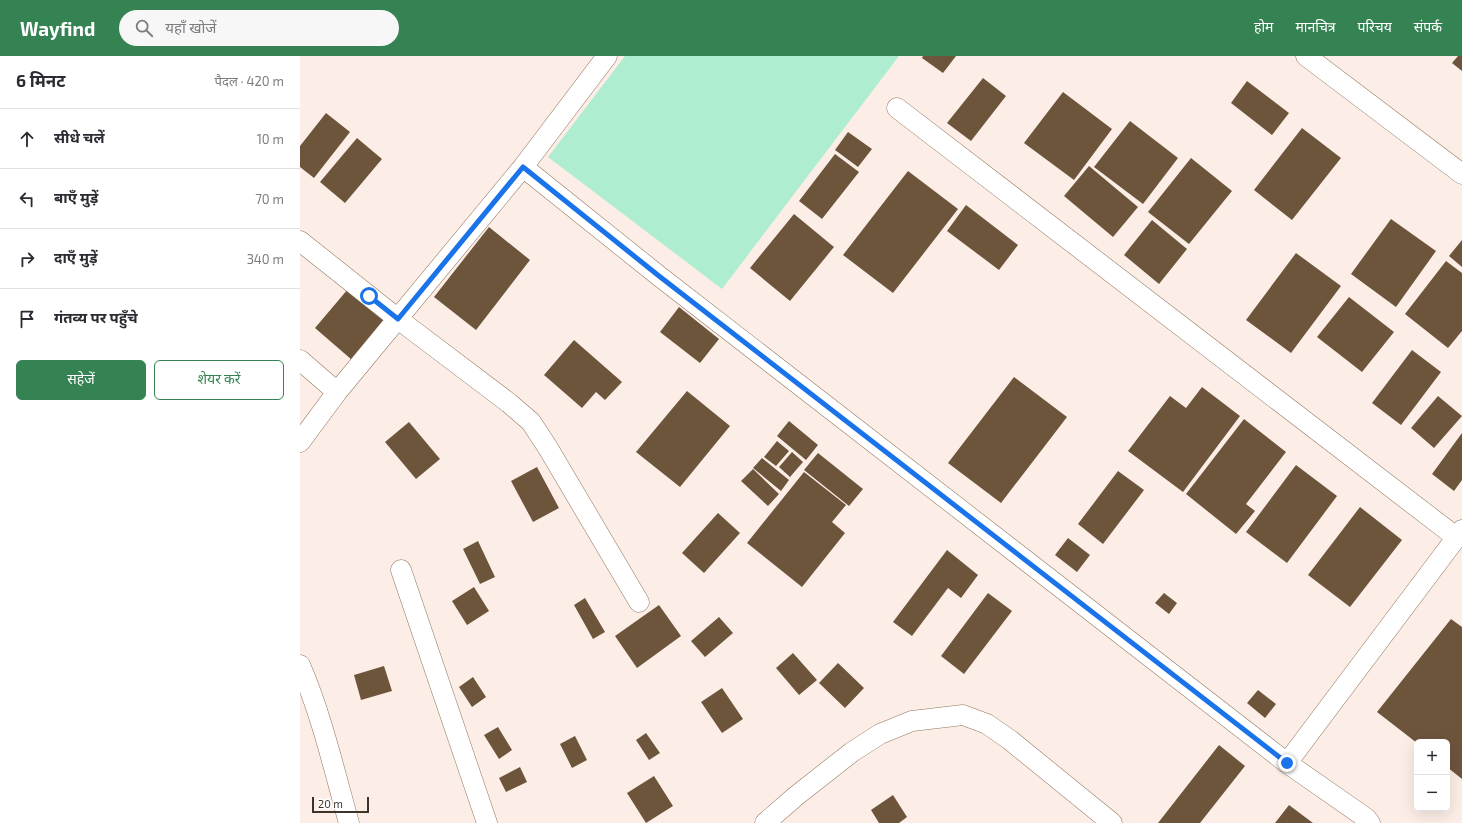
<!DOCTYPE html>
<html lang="hi">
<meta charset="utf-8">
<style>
body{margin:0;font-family:"Exo 2","Noto Sans Devanagari",sans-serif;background:#f7f7f7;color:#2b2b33}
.controls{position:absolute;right:12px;bottom:12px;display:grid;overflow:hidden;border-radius:6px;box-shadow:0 4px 16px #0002}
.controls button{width:36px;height:36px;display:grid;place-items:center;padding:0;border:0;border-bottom:1px solid #e1e1e2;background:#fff;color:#2b2b33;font:20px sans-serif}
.scale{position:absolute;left:12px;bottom:10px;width:57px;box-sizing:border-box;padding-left:4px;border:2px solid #3e3328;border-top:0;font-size:11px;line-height:14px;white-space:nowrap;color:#3e3328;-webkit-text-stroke:3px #fff;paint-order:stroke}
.stop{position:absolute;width:12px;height:12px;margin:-9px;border:3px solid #1a73e8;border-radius:50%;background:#fff}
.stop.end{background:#1a73e8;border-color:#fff;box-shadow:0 1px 4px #0008}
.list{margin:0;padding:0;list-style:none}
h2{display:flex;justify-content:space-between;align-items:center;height:52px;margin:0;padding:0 16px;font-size:17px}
h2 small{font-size:13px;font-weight:400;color:#7c7c81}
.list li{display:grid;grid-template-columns:26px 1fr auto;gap:12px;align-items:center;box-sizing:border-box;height:60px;padding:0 16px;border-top:1px solid #e1e1e2}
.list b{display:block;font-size:15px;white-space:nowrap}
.list em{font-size:13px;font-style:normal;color:#7c7c81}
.actions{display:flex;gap:8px;padding:12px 16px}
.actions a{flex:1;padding:9px 0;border:1px solid #358353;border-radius:6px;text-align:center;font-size:14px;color:#358353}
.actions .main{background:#358353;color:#fff}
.icon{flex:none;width:22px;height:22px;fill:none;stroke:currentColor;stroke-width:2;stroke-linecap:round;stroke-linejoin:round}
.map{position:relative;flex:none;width:1162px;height:767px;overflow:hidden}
header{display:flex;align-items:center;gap:24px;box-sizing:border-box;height:56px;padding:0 20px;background:#358353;color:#fff}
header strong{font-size:19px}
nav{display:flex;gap:22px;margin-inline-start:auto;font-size:14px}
.search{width:280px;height:36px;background:#f7f7f7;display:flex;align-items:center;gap:10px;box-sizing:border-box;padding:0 14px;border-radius:22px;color:#7c7c81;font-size:15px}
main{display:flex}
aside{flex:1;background:#fff}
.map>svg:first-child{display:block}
.industrial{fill:#fceee7;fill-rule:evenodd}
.green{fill:#afedd0}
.building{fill:#6d553c}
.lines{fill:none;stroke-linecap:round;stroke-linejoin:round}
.minor-casing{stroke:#90765c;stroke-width:21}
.minor{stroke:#fff;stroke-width:20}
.route{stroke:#1a73e8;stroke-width:5}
</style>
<header>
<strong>Wayfind</strong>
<div class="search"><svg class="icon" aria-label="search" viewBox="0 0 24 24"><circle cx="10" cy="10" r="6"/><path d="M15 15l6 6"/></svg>यहाँ खोजें</div>
<nav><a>होम</a><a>मानचित्र</a><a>परिचय</a><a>संपर्क</a></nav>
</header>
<main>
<aside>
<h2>6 मिनट<small>पैदल · 420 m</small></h2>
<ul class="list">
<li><svg class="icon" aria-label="ahead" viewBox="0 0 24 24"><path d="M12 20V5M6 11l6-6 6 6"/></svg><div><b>सीधे चलें</b></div><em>10 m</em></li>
<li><svg class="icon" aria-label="left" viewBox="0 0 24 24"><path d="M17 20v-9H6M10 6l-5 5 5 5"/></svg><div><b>बाएँ मुड़ें</b></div><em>70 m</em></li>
<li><svg class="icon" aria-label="right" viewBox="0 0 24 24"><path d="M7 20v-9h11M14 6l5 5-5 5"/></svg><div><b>दाएँ मुड़ें</b></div><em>340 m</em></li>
<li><svg class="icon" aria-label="arrive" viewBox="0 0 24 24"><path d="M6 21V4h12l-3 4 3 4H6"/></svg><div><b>गंतव्य पर पहुँचे</b></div></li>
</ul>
<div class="actions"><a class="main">सहेजें</a><a>शेयर करें</a></div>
</aside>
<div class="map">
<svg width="1162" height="767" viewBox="0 0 1162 767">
<rect width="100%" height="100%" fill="#fbfbfb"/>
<path class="industrial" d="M0 0H1162V767H0ZM1117 686H1147V752H1117Z"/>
<path class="green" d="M325 0H599L422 233 248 101Z"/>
<path class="building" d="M623 0H656L643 17 622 2Z
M1158 0H1162V15L1152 7Z
M683 22 706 40 671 85 647 67Z
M947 25 989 57 972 79 931 47Z
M763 36 812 73 774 124 724 87Z
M26 57 50 76 14 122 0 111V90Z
M830 65 878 102 843 148 794 111Z
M1002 72 1041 102 992 164 954 134Z
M548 76 572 93 558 111 535 94Z
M57 82 82 103 45 147 20 126Z
M535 98 559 116 522 163 499 145Z
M891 102 932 135 889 188 848 156Z
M789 110 838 151 813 181 764 140Z
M608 115 658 153 593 237 543 199Z
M666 149 718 189 699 214 647 175Z
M494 158 534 191 490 245 450 212Z
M1091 163 1136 195 1096 251 1051 218Z
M852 164 887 193 859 228 824 199Z
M189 171 230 204 176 274 134 241Z
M1162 184V211L1149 200Z
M996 197 1041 230 991 297 946 264Z
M1146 205 1162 217V275L1148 292 1105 258Z
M48 233 85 265 52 304 15 272Z
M1049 241 1094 276 1062 316 1017 281Z
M379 251 419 283 400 307 360 276Z
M274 284 322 326 305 344 296 336 282 352 244 319Z
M1112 294 1141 316 1101 369 1072 347Z
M714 321 767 361 701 447 648 407Z
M902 331 940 360 883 436 828 395 870 340 886 352Z
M387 335 430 370 380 431 336 396Z
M1138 340 1162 360 1134 392 1111 372Z
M944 363 986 396 946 448 955 455 936 478 886 438Z
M489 365 518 389 506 404 477 380Z
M109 366 140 403 116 423 85 386Z
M1162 377V424L1154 435 1132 418Z
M477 385 489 395 476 410 464 401Z
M492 396 503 406 490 421 479 411Z
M518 397 563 433 549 450 504 414Z
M462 402 489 424 481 435 453 412Z
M996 409 1037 440 987 507 946 476Z
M237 411 259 452 233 466 211 425Z
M453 413 479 438 468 450 441 425Z
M818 415 844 434 803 488 778 468Z
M504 416 546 449 532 466 545 477 502 531 447 487Z
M1060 451 1102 484 1050 551 1008 519Z
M418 457 440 477 404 517 382 497Z
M768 482 790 499 777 516 755 499Z
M178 485 195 521 180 528 163 493Z
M647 494 678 519 661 542 648 532 612 580 593 566Z
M174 531 189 555 167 569 152 545Z
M688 537 712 555 664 618 641 600Z
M864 537 877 547 869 558 855 547Z
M285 542 305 576 293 583 274 549Z
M359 549 381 580 337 612 315 580Z
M419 561 433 577 405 601 391 585Z
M1151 563 1162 571V723L1147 711V686H1117V687L1077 656Z
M493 597 517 624 499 639 476 612Z
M538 607 564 632 545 652 519 627Z
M84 610 92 635 61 644 54 619Z
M173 621 186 641 172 651 159 631Z
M422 632 443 663 422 677 401 646Z
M958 634 976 648 965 662 947 647Z
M198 671 212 694 199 703 184 679Z
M346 677 360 697 349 704 336 684Z
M275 680 287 704 272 712 260 688Z
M919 689 945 710 900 767H858Z
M220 711 227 726 206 736 199 722Z
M354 720 373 750 346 767 327 737Z
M593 739 607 761 599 767H579L571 754Z
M989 749 1013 767H975Z"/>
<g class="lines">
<g class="minor-casing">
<path id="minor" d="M1006 0 1162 118
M597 52 1156 481
M223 111 359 220 987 707 1066 762 1070 767
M0 185 98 263 209 347 231 366 248 392 339 546
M0 304 37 336
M0 386 37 336 223 111 307 0
M101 514 187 767
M0 609C22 660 34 714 49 767
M987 707 1162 474
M465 767 496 740 552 696 580 678 612 665 663 659 687 668 710 684 812 767"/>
</g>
<use href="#minor" class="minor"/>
</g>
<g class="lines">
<path class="route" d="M69 240 98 263 223 111 359 220 987 707"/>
</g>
</svg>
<div class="controls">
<button>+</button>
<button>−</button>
</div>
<div class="scale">20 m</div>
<div class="stop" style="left:69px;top:240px"></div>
<div class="stop end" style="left:987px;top:707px"></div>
</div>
</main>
